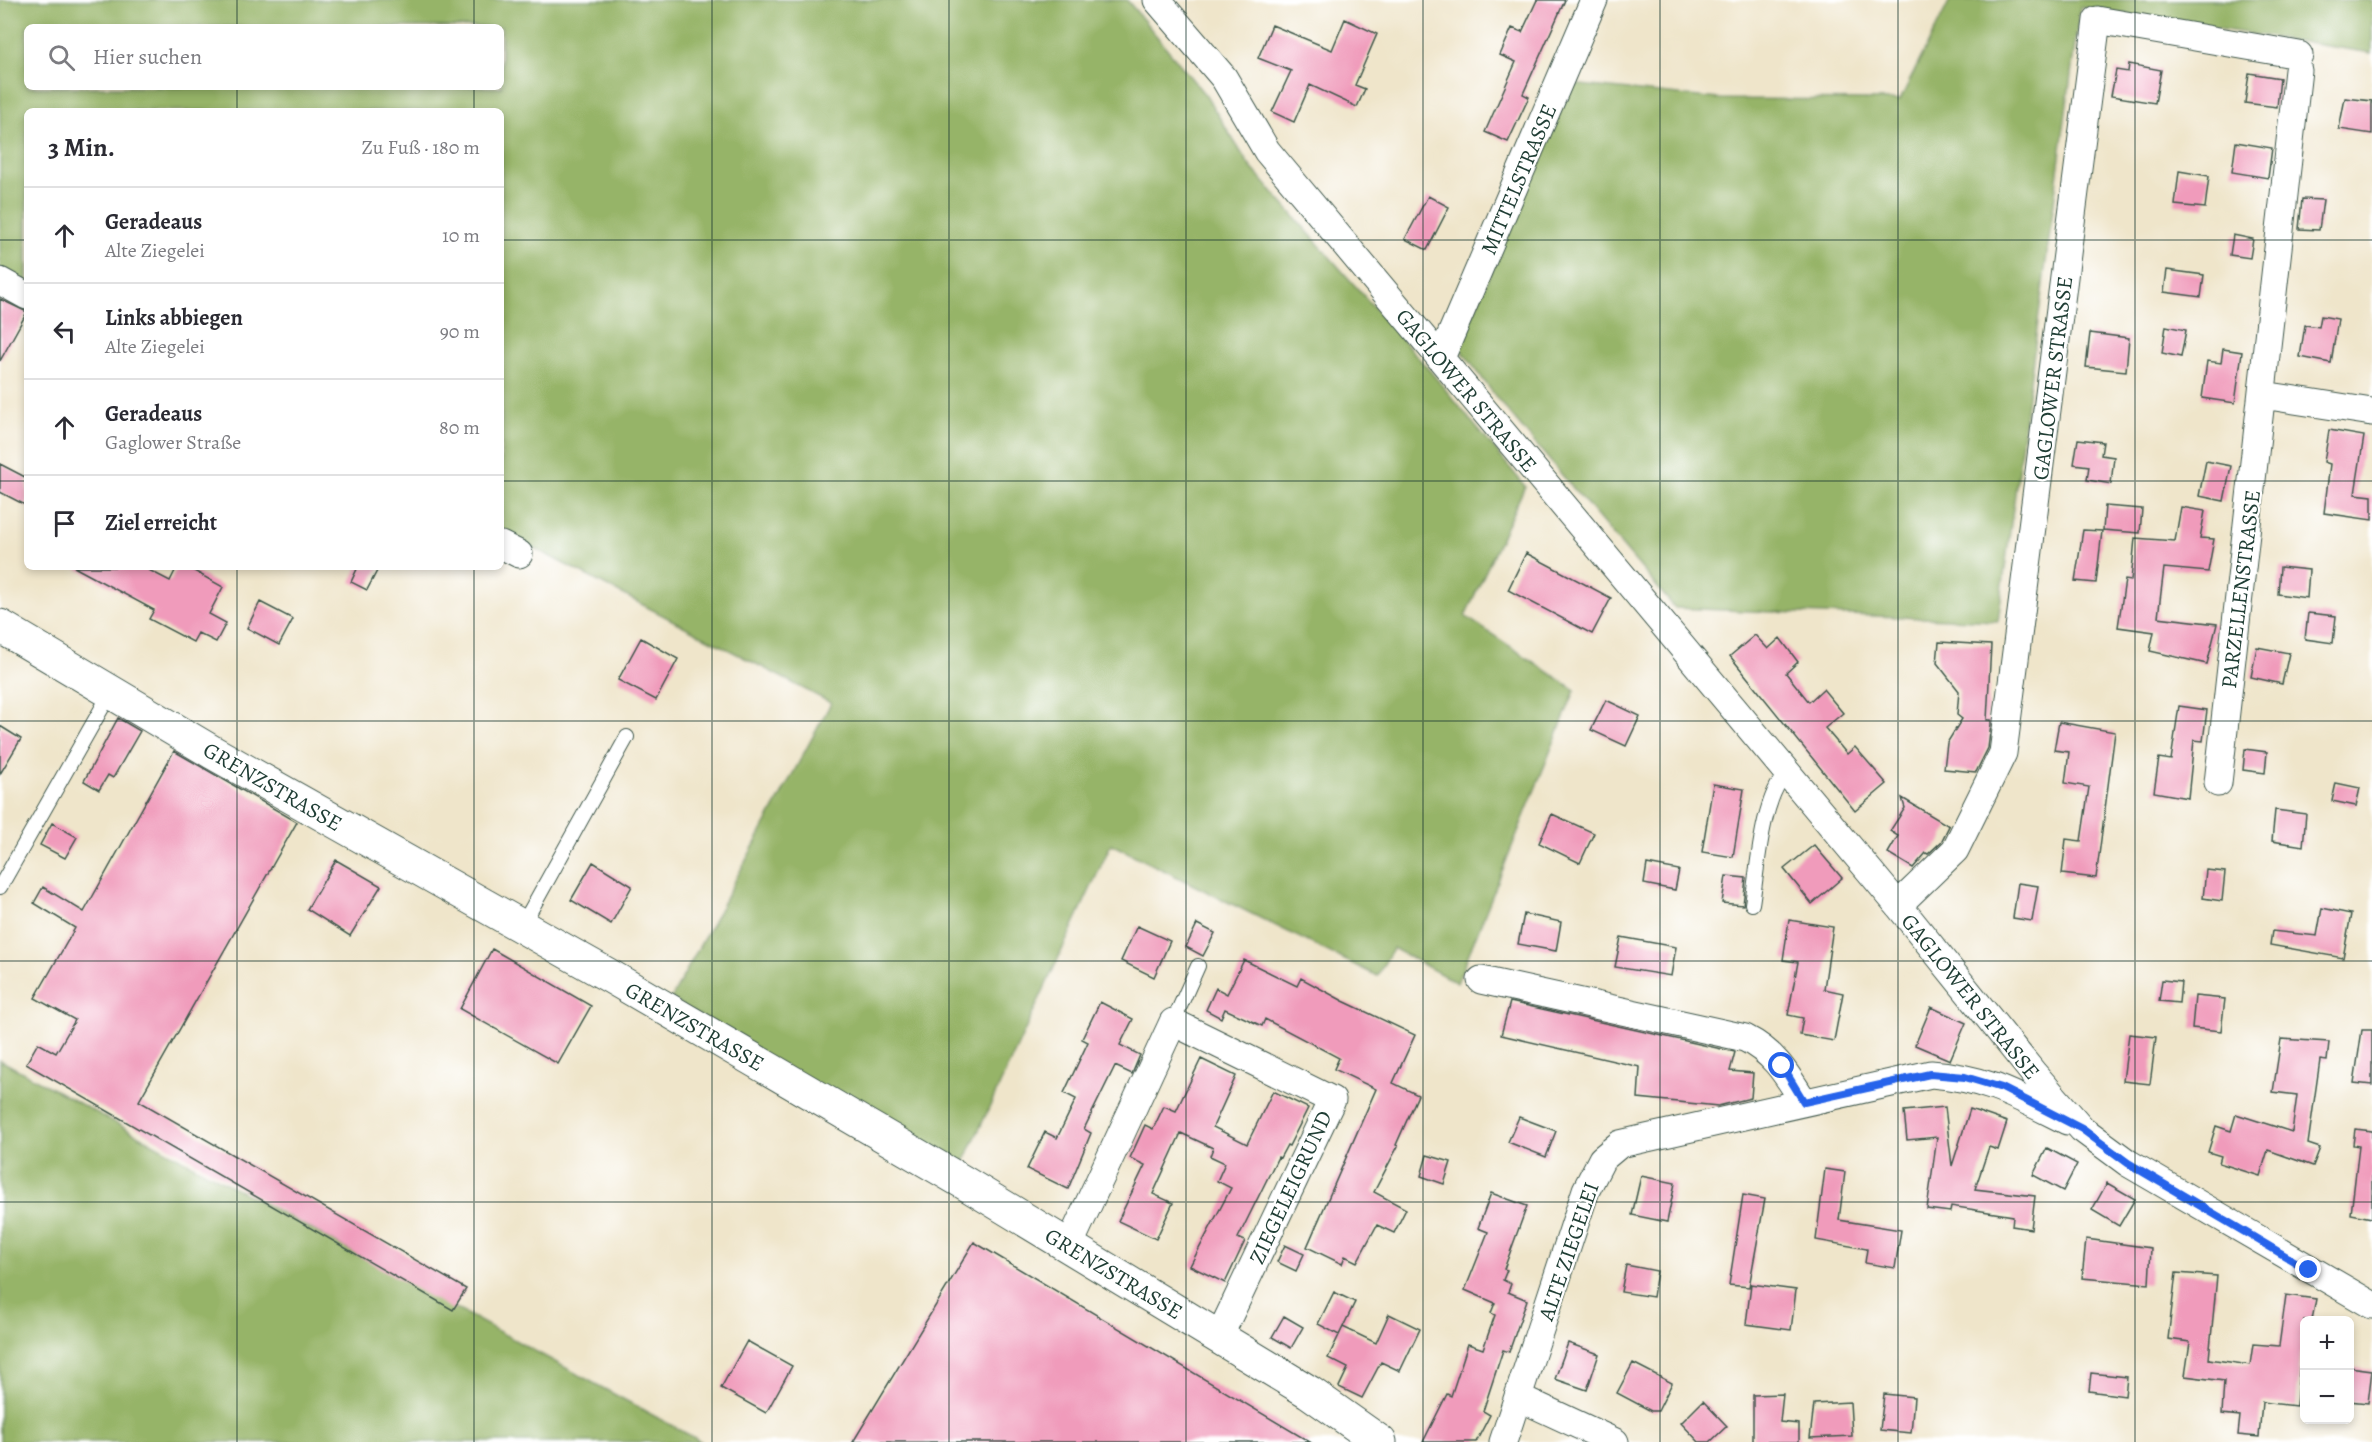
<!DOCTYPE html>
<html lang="de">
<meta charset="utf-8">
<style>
body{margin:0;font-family:Alegreya,serif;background:#f2f2f3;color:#2b2b33}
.controls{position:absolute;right:18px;bottom:18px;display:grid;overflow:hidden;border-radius:9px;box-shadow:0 3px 9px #0003}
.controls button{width:54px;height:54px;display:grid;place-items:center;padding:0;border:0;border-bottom:2px solid #e1e1e2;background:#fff;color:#2b2b33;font:30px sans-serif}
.stop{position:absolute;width:18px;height:18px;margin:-14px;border:4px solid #2563eb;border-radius:50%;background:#fff}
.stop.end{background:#2563eb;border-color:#fff;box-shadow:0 2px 6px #0008}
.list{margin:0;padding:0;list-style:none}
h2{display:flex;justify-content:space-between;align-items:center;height:78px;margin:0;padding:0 24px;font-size:26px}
h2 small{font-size:20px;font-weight:400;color:#7c7c81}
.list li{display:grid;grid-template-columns:39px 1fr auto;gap:18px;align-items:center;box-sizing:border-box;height:96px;padding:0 24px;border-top:2px solid #e1e1e2}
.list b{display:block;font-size:22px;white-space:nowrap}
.list p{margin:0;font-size:20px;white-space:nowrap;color:#7c7c81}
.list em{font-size:20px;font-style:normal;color:#7c7c81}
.icon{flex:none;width:33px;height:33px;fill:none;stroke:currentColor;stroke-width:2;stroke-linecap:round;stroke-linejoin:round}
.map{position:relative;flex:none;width:2372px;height:1442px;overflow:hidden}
.search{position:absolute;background:#fff;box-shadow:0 3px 9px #0003;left:24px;top:24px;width:480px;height:66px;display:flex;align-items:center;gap:15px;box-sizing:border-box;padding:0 21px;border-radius:9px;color:#7c7c81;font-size:22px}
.panel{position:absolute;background:#fff;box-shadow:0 3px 9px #0003;left:24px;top:108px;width:480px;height:462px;border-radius:9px}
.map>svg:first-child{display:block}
.forest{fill:#96b467;stroke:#5a784e;stroke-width:1.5;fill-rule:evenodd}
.building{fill:#f09bbb}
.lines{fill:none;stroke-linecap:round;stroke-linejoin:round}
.service-casing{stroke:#3e564a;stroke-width:16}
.minor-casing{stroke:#3e564a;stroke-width:29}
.tertiary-casing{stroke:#3e564a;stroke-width:35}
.service{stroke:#fff;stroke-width:14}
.minor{stroke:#fff;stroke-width:27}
.tertiary{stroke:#fff;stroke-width:33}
.route{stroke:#2563eb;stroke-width:8}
.grid{fill:none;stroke:#1f3d34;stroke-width:1.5;stroke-opacity:0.55}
.labels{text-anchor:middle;stroke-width:4.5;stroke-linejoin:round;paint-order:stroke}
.street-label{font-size:22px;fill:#1f3d34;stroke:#fff}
</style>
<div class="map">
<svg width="2372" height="1442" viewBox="0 0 2372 1442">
<rect width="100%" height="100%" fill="#fff"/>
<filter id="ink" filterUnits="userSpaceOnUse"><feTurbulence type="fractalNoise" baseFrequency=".0167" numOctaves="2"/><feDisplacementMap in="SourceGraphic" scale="12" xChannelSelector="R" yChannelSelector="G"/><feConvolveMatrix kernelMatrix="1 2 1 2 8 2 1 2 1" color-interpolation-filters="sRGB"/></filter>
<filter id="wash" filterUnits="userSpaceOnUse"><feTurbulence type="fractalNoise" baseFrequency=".008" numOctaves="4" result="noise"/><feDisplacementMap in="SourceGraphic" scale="24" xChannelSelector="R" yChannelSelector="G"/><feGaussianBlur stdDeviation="1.35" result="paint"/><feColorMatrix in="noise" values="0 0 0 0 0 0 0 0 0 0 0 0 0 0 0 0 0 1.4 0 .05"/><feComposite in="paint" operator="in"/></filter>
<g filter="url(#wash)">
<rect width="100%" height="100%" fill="#efe5ca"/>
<path class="forest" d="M0 0H1127L1206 96 1249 165 1430 371 1525 486 1465 616 1575 690 1457 983 1393 948 1377 976 1111 844 960 1171 671 999 831 703 501 531V111H27V286L0 271ZM27 27H501V87H27Z
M1950 0H2372V53L2080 7 1998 621 1675 608 1499 401 1459 347 1571 84 1719 99 1900 100Z
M0 1060 702 1442H0Z"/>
<g id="blocks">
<path class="building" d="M1537 0H1565L1523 94 1529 97 1508 142 1485 132 1516 62 1500 55 1512 28 1522 32Z
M1345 19 1377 34 1355 85 1365 89 1357 107 1310 85 1294 122 1272 112 1291 71 1258 58 1272 25 1332 50Z
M2129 64 2161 70 2155 103 2111 96 2116 70 2128 72Z
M2249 73 2280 78 2277 107 2245 103Z
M2345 98 2372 101V134L2339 129Z
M2236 142 2272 148 2268 178 2232 172Z
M2179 171 2209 176 2205 208 2175 205Z
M1428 196 1449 207 1427 250 1405 239Z
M2302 199 2323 200 2319 230 2299 229Z
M2233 235 2253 239 2250 258 2230 255Z
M2167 270 2204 275 2201 297 2164 292Z
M0 299 27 312 0 361Z
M2321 316 2338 319 2331 363 2300 357 2305 325 2319 327Z
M2166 326 2186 330 2181 357 2162 353Z
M2090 333 2129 338 2126 371 2086 367Z
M2223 349 2242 352 2235 403 2202 398 2207 361 2221 363Z
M2329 430 2364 436 2355 494 2372 496V520L2324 513 2330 464 2324 462Z
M2078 439 2103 442 2101 455 2114 457 2111 484 2087 480 2089 466 2074 464Z
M2206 461 2231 466 2224 501 2199 496Z
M0 464 27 478V506L0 492Z
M2105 506 2142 509 2140 533 2103 530Z
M2181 507 2205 511 2200 538 2214 539 2208 572 2164 568 2158 617 2217 624 2207 664 2150 651 2154 632 2118 627 2125 580 2131 581 2135 538 2175 541Z
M2083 530 2102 531 2096 583 2075 581Z
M1526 553 1611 598 1592 634 1508 590Z
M74 567H143L170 581 177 567H187L223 587 209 614 226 623 216 642 198 633 193 642 149 619 154 610Z
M358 567H379L367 590 351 582Z
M2280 567 2309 570 2307 598 2278 594Z
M260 602 293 619 279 645 247 628Z
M2308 613 2336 616 2333 643 2305 639Z
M1755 635 1768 649 1780 638 1798 662 1786 673 1809 702 1823 689 1843 713 1825 728 1847 754 1855 747 1887 784 1855 811 1730 656Z
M641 638 678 659 656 700 618 680Z
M1939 642 1991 645 1987 720H1991V724L1988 748 1976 772 1944 769 1947 743 1962 719 1957 715 1959 691 1937 663Z
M2257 647 2289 653 2282 684 2251 677Z
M1606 700 1640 716 1626 746 1591 730Z
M2179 706 2207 710 2203 741 2194 740 2188 798 2154 792 2159 758 2171 760Z
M118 718 140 731 113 778 108 775 99 790 84 781Z
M2059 722 2115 732 2096 878 2062 874 2066 839 2081 841 2089 787 2065 783 2069 752 2054 750Z
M0 726 21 739 0 774Z
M2245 749 2267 752 2265 773 2243 770Z
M174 751 297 822 139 1101 466 1289 453 1310 26 1064 38 1043 56 1053 75 1020 35 998 75 928 34 903 43 887 84 912Z
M2336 783 2360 788 2356 806 2332 801Z
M1713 784 1744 789 1733 857 1702 852Z
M1902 798 1949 826 1941 842 1928 854 1926 853 1913 868 1888 853 1898 836 1890 831 1905 808Z
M2275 810 2306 814 2303 846 2272 841Z
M1552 814 1594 833 1580 863 1539 843Z
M52 823 77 837 65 858 40 845Z
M1814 845 1842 878 1812 904 1784 869Z
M336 860 381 886 350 936 307 909Z
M593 862 632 886 611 924 571 900Z
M1647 864 1679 870 1675 890 1644 884Z
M2206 870 2225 872 2222 901 2203 898Z
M1726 876 1746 878 1743 905 1722 903Z
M2018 883 2038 886 2032 921 2013 918Z
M2322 908 2351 914 2343 958 2270 945 2272 931 2317 936Z
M1524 914 1561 922 1556 951 1518 944Z
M1789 920 1833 927 1824 989 1843 993 1834 1041 1800 1035 1803 1018 1788 1015 1798 962 1783 960Z
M1197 924 1215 933 1203 956 1186 947Z
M1137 926 1170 941 1154 977 1121 961Z
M1621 937 1676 947 1671 976 1615 967Z
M492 949 591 1006 558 1064 460 1009Z
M1244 960 1297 986 1301 978 1343 1001 1415 1035 1393 1083 1418 1095 1396 1145 1398 1146 1374 1192 1406 1209 1394 1233 1377 1225 1357 1262 1345 1256 1342 1264 1307 1247 1376 1089 1334 1069 1339 1058 1265 1019 1262 1026 1225 1009 1221 1018 1206 1010 1216 988 1227 994Z
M2162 980 2181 982 2179 1003 2159 1001Z
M2195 996 2225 999 2221 1031 2192 1028Z
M1100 1002 1133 1019 1120 1045 1140 1055 1132 1074 1115 1066 1084 1129 1091 1133 1068 1189 1027 1169 1045 1132 1057 1138 1076 1099 1064 1093 1088 1042 1082 1039Z
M1510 1002 1735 1052 1730 1071 1753 1073 1751 1098 1718 1106 1638 1098 1640 1067 1501 1035Z
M1931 1007 1966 1023 1950 1060 1915 1045Z
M2362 1030H2372V1085L2354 1083Z
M2129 1034 2156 1037 2150 1084 2123 1081Z
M2281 1039 2329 1042 2327 1061 2320 1060 2308 1144 2320 1148 2313 1166 2268 1150 2260 1176 2219 1163 2221 1156 2208 1152 2216 1126 2231 1131 2236 1114 2292 1132 2297 1095 2273 1092Z
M1201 1059 1236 1076 1213 1127 1247 1144 1273 1091 1308 1108 1289 1146 1287 1145 1280 1158 1278 1157 1238 1238 1245 1241 1225 1283 1190 1266 1231 1188 1217 1181 1225 1163 1210 1156 1213 1148 1181 1133 1153 1194 1173 1203 1156 1239 1118 1221 1145 1165 1130 1158 1145 1125 1153 1129 1164 1106 1176 1111Z
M1945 1107 1952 1166 1970 1109 2007 1122 1998 1150 1989 1147 1975 1189 2035 1196 2031 1229 2012 1226 2013 1216 1951 1206 1950 1212 1927 1209 1937 1137 1907 1140 1904 1111Z
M1519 1117 1556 1131 1546 1157 1508 1142Z
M2355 1129 2372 1131V1218L2351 1214 2359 1146 2353 1145Z
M2047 1148 2077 1164 2063 1191 2033 1175Z
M1427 1155 1451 1162 1444 1184 1421 1176Z
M1825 1169 1845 1172 1839 1220 1901 1230 1895 1268 1865 1263 1867 1249 1816 1240Z
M1641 1176 1675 1183 1667 1222 1632 1215Z
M2107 1183 2135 1199 2119 1226 2092 1210Z
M1491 1193 1527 1206 1504 1269 1507 1270 1503 1280 1511 1284 1508 1292 1527 1300 1509 1352 1503 1350 1483 1411 1490 1415 1476 1442H1423L1447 1394 1451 1396 1468 1344 1483 1349 1495 1315 1491 1313 1495 1303 1465 1290 1488 1232 1478 1228Z
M1743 1195 1765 1199 1749 1287 1729 1285Z
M2086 1239 2151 1248 2149 1284 2082 1278Z
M974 1242 1310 1442H853Z
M1285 1245 1304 1254 1296 1271 1277 1262Z
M1626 1265 1657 1271 1653 1297 1621 1292Z
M2176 1273 2217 1276 2209 1359 2250 1365 2253 1344 2279 1346 2286 1295 2316 1299 2312 1320H2304L2296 1406 2262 1402 2259 1437 2238 1435 2240 1416 2222 1414 2224 1381 2185 1376 2190 1342 2168 1339Z
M1751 1284 1796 1290 1791 1330 1746 1324Z
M1334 1292 1355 1302 1339 1335 1318 1324Z
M1389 1314 1420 1329 1400 1371 1381 1362 1362 1398 1339 1387 1348 1368 1328 1358 1343 1327 1376 1343Z
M1284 1316 1303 1327 1291 1348 1272 1337Z
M747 1341 792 1366 766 1413 721 1388Z
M1568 1343 1599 1354 1587 1390 1555 1379Z
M1633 1363 1672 1383 1658 1411H1651L1617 1393Z
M2349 1367 2372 1370 2368 1403 2349 1401Z
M2091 1373 2127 1377 2125 1396 2089 1391Z
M1783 1394 1780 1422 1799 1424V1442H1753V1395Z
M1884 1394 1914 1397 1911 1433 1880 1430Z
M1703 1401 1727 1426 1710 1442H1699L1681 1423Z
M1850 1402 1852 1436 1810 1438 1814 1404Z"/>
</g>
</g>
<g filter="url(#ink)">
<use href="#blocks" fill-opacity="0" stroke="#3e564a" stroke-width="1.5"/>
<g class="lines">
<g class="service-casing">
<path id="service" d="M0 887 111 692
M1752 904C1758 867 1761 801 1786 773
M522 926 627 737
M1173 1022 1198 966"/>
</g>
<g class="minor-casing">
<path id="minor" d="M1157 0 1224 78 1267 151 1898 905 2034 1074 2082 1129 2128 1163 2372 1305
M0 281 27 296
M1441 358 1594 0
M2263 395 2372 412
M501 545 519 554
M2218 783 2298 70
M1898 905 1955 850 2003 753 2097 20 2299 55
M1481 980 1745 1038C1775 1053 1787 1075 1804 1102
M1069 1246 1173 1022 1332 1100 1219 1337
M1518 1397 1615 1442
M1503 1442 1586 1190 1602 1159 1620 1144 1931 1074C1987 1078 2017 1096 2067 1121"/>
</g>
<g class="tertiary-casing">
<path id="tertiary" d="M0 626 212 752 608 975 963 1182 1309 1392 1380 1442"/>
</g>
<use href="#service" class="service"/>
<use href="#minor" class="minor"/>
<use href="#tertiary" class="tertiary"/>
</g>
</g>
<g class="lines" filter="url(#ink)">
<path class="route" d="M1782 1066 1804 1102 1930 1074 1965 1077 2002 1088 2082 1129 2128 1163 2309 1270"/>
</g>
<path class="grid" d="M237 0V27M474 0V27M712 0V1442M949 0V1442M1186 0V1442M1423 0V1442M1660 0V1442M1898 0V1442M2135 0V1442M237 87V111M474 87V111M0 240H27M501 240H2372M0 481H27M501 481H2372M237 567V1442M474 567V1442M0 721H2372M0 961H2372M0 1202H2372"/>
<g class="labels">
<g class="street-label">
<text transform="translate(1518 179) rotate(-67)" y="8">MITTELSTRASSE</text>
<text transform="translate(2052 378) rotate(-83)" y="8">GAGLOWER STRASSE</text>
<text transform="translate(1467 390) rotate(50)" y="8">GAGLOWER STRASSE</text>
<text transform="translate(2240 589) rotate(-83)" y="8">PARZELLENSTRASSE</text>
<text transform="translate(273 786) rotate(30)" y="8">GRENZSTRASSE</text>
<text transform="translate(1971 996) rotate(51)" y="8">GAGLOWER STRASSE</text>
<text transform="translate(695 1026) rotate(30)" y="8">GRENZSTRASSE</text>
<text transform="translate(1290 1187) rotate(-65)" y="8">ZIEGELEIGRUND</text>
<text transform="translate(1568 1251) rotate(-71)" y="8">ALTE ZIEGELEI</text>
<text transform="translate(1114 1273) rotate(31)" y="8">GRENZSTRASSE</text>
</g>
</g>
</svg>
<div class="controls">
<button>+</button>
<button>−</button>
</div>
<div class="stop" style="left:1782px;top:1066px"></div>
<div class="stop end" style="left:2309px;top:1270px"></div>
<div class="search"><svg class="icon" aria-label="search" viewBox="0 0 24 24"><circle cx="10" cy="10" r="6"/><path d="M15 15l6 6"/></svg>Hier suchen</div>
<section class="panel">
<h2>3 Min.<small>Zu Fuß · 180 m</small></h2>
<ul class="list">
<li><svg class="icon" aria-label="ahead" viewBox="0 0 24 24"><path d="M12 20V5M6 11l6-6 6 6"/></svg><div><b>Geradeaus</b><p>Alte Ziegelei</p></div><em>10 m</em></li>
<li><svg class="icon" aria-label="left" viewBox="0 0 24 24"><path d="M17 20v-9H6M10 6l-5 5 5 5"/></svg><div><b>Links abbiegen</b><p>Alte Ziegelei</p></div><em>90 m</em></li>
<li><svg class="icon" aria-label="ahead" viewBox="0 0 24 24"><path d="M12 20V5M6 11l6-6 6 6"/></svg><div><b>Geradeaus</b><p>Gaglower Straße</p></div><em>80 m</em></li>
<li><svg class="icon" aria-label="arrive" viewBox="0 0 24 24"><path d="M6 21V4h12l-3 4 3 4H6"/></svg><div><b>Ziel erreicht</b></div></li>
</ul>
</section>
</div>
